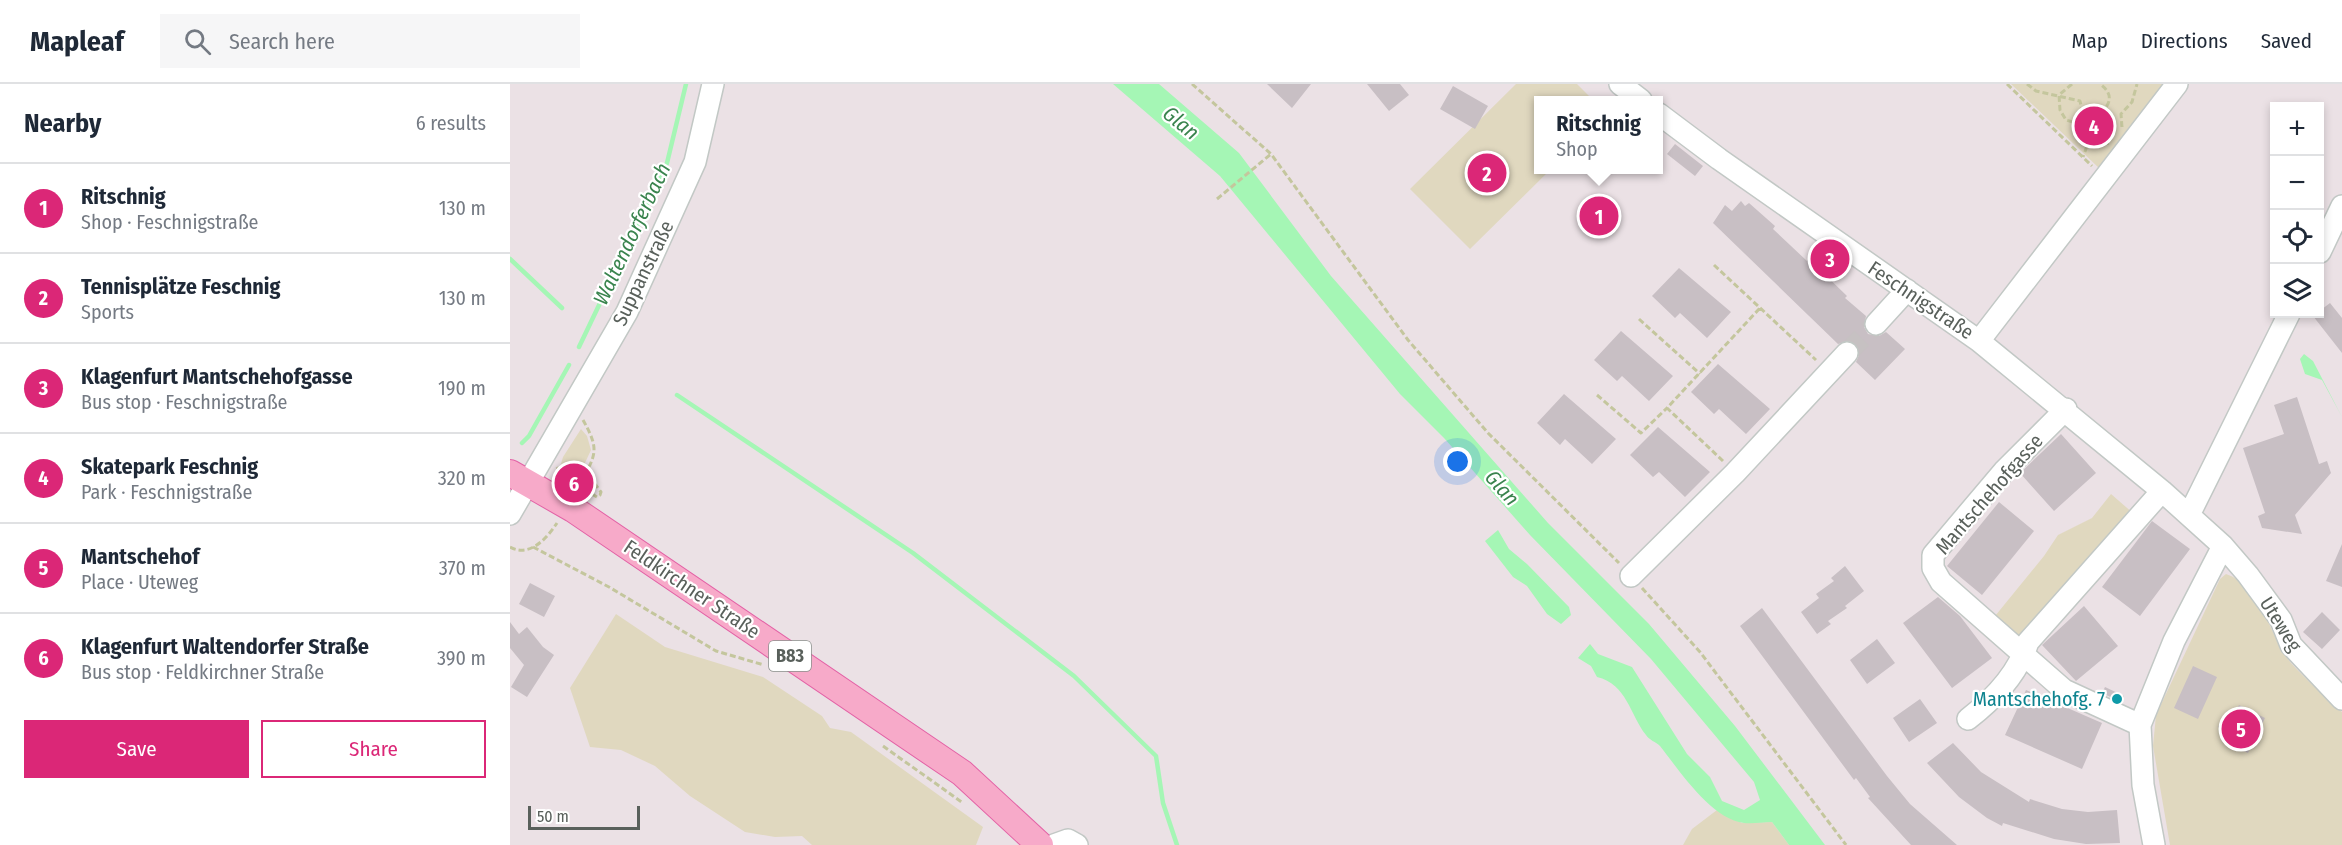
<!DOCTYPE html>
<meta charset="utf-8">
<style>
body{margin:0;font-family:"Fira Sans Condensed",sans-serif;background:#f6f6f7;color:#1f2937}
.controls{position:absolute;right:18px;top:18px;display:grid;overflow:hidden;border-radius:0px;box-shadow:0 3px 9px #0003}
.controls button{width:54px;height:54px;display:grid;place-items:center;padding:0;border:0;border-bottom:2px solid #e0e1e3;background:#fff;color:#1f2937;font:30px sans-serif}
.scale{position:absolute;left:18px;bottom:15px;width:112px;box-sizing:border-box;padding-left:6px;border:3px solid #59605b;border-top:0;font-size:16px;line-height:21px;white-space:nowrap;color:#59605b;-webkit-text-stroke:4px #fff;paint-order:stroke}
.you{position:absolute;left:948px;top:378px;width:21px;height:21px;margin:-15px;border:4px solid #fff;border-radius:50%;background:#1a73e8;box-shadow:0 0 0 9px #1a73e833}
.badge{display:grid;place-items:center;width:39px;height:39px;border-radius:50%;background:#db2777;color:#fff;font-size:20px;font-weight:700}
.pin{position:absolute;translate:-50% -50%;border:3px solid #fff;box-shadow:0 2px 6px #0006}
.popup{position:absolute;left:1024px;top:12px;width:129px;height:78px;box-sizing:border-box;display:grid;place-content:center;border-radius:0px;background:#fff;filter:drop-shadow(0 2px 4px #0005);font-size:20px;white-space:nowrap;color:#747a83}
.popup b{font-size:22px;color:#1f2937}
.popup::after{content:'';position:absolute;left:50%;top:100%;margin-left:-12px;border:12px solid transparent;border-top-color:#fff}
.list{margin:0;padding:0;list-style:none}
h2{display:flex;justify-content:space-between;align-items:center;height:78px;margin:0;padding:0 24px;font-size:26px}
h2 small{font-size:20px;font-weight:400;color:#747a83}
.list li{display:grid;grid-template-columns:39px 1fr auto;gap:18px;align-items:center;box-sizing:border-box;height:90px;padding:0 24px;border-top:2px solid #e0e1e3}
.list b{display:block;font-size:22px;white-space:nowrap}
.list p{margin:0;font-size:20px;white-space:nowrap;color:#747a83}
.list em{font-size:20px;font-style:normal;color:#747a83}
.actions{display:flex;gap:12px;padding:18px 24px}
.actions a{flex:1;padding:14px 0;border:2px solid #db2777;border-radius:0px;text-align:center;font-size:21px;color:#db2777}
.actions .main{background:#db2777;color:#fff}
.icon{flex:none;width:33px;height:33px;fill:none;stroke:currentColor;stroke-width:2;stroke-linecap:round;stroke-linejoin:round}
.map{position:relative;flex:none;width:1832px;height:761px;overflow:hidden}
header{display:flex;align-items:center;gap:36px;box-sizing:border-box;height:84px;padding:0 30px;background:#fff;border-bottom:2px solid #e0e1e3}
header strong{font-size:28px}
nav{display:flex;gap:33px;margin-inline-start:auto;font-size:21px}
.search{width:420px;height:54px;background:#f6f6f7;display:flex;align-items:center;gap:15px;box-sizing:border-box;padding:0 21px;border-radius:0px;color:#747a83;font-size:22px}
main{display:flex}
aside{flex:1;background:#fff}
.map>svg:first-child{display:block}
.green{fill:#e0d8bf}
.water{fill:#a5f6b5}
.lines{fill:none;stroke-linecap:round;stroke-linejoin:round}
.stream{stroke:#a5f6b5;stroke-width:4.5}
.building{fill:#c8bfc4}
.minor-tunnel{stroke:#c6c1c2;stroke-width:21;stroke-dasharray:21 10;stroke-linecap:butt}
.minor-casing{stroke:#c2c8c5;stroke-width:24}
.major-casing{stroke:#e362a6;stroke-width:28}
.path{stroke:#c4c69d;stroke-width:3;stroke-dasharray:6 3;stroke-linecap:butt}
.minor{stroke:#fff;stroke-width:21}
.major{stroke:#f7aac9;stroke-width:26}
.culture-dot{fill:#0f9aa8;stroke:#fff;stroke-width:2}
.labels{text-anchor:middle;stroke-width:4.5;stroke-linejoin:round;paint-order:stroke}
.shield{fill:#fff;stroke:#8b908c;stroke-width:1.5}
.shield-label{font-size:18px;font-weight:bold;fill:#59605b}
.street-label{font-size:20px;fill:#59605b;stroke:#fff}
.culture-label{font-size:20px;fill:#0d838f;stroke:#fff;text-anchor:end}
.water-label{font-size:21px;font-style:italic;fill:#3a844e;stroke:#fff}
</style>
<header>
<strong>Mapleaf</strong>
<div class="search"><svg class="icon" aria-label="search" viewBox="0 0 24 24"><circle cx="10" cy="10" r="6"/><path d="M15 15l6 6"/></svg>Search here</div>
<nav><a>Map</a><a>Directions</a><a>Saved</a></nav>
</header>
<main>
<aside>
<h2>Nearby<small>6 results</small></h2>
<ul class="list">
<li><span class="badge">1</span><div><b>Ritschnig</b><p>Shop · Feschnigstraße</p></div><em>130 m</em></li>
<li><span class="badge">2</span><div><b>Tennisplätze Feschnig</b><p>Sports</p></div><em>130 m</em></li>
<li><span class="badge">3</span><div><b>Klagenfurt Mantschehofgasse</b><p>Bus stop · Feschnigstraße</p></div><em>190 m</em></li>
<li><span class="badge">4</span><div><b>Skatepark Feschnig</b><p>Park · Feschnigstraße</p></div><em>320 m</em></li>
<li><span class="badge">5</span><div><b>Mantschehof</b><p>Place · Uteweg</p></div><em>370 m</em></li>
<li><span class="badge">6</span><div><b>Klagenfurt Waltendorfer Straße</b><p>Bus stop · Feldkirchner Straße</p></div><em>390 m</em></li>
</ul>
<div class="actions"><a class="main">Save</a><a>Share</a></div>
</aside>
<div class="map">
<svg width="1832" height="761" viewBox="0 0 1832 761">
<rect width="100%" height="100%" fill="#ebe1e5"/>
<path class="green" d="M1006 0H1067L1083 16H1029V86H1040L960 165 900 105Z
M1501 0H1654L1590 85Z
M71 345 77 352 81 366 67 396 53 389 50 383 53 373Z
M1601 410 1624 430 1510 556 1481 537 1534 472 1548 451 1582 434Z
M1716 490C1752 502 1759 552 1781 579 1796 596 1815 612 1832 628V761H1660L1643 662 1646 631 1710 495Z
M106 530 155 563 253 593 312 632 320 644 341 648 473 743 466 761H302L292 752 265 753 235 748 180 712 145 682 111 666 80 663 60 604Z
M1207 726 1232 739 1262 738 1279 761H1173L1182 745Z"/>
<path class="water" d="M603 0H649L729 69 821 192 1038 439 1139 540 1225 642 1315 761H1279L1262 738C1253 738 1243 740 1234 739 1201 735 1169 686 1150 662 1146 658 1139 656 1136 651 1120 631 1117 600 1087 593L1081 582 1068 574 1080 560 1088 570 1122 583 1177 670 1200 693 1212 717 1234 726 1250 716 1244 698 1141 575 1020 451 934 354 890 310 710 92Z
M1794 270 1803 277 1832 333 1812 296 1795 290 1790 275Z
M988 446 999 465 1017 480 1059 523 1061 531 1051 540 1037 530 1017 502 1003 493 975 457Z"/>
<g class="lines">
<path class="stream" d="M0 175 52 224
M69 263 157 79 176 0
M167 311 403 469 564 592 646 672 653 719 667 761
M12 359 19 352 59 281"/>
</g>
<path class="building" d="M757 0H801L782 24Z
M857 0H890L899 11 879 27Z
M943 2 978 22 965 45 930 25Z
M1165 60 1193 82 1185 92 1157 70Z
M1231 117 1235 122 1239 119 1265 142 1263 145 1297 177 1299 175 1337 212 1335 214 1356 232 1354 243 1358 250 1369 252 1376 248 1395 265 1365 296 1346 278 1349 271 1346 260 1339 257 1328 260 1203 139 1215 121 1222 127Z
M1169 184 1221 228 1197 254 1170 229 1165 234 1142 212Z
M1820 219 1832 234V269L1803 232Z
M1111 247 1163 292 1139 317 1112 292 1107 297 1084 276Z
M1208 280 1260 325 1236 350 1209 325 1204 330 1181 308Z
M1054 310 1106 355 1082 380 1055 355 1050 361 1027 339Z
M1787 313 1809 380 1817 377 1821 389 1785 431 1792 450 1752 444 1748 432 1755 429 1733 364 1774 350 1764 321Z
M1148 343 1200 388 1175 413 1149 388 1143 393 1120 371Z
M1551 350 1586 389 1544 427 1510 389Z
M1489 418 1524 447 1472 511 1437 482Z
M1642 437 1680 465 1630 532 1592 503Z
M1832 460V503L1816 497Z
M1335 482 1354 507 1335 522 1337 524 1318 537 1321 540 1307 550 1291 528 1309 514 1306 510 1324 497 1321 494Z
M20 499 45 512 34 533 9 520Z
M1428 513 1450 532 1482 574 1442 604 1393 539Z
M1574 522 1608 562 1566 597 1532 561Z
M1252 524 1377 692 1400 720 1447 761H1401L1358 714 1360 713 1346 694 1344 696 1230 542Z
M1812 528 1830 546 1812 565 1793 548Z
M0 538 9 550 17 543 33 563 44 571 17 613 1 603 14 581 0 564Z
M1367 555 1385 579 1357 600 1340 576Z
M1683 582 1707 593 1688 635 1664 624Z
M1595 603 1614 612 1611 618 1592 609Z
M1516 606 1592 639 1572 685 1495 651Z
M1410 615 1427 639 1399 658 1383 634Z
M1729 621 1755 634 1738 669 1711 656 1716 647 1708 643 1715 630 1723 633Z
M1443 659 1471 688 1519 718 1520 715 1552 725 1578 728 1607 726 1610 759 1576 760 1544 755 1493 739 1492 742 1477 734 1449 713 1417 679Z"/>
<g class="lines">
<path class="minor-tunnel" d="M1337 269 1366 240"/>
<g class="minor-casing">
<path id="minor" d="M1110 0 1131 16
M1149 30 1209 75 1469 257 1652 407 1713 462 1738 491 1771 536 1781 561 1832 615
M1810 168 1832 122
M1366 240 1397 206
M1469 257 1667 0
M1556 325 1494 387 1423 471V484L1431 498 1554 606 1630 641
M0 430 117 228 185 78 203 0
M1679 431 1779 230
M1121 492 1225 389 1337 269
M1458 635C1484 615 1508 590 1518 558L1652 407
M544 761 558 756 567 761
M1644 761 1633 701 1630 641 1664 557 1713 462"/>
</g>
<g class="major-casing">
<path id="major" d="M0 389 63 425 452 689 530 761"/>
</g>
<path class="path" d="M682 0 761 70 898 256 978 349 1109 479
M1497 0 1582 82
M1517 0 1526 7 1570 17 1573 30 1569 34
M1562 0 1549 11 1550 26 1556 36 1563 38 1569 34C1583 46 1579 57 1573 73
M1576 40C1590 31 1612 16 1590 0
M1612 43 1611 30 1622 18 1627 0
M1580 54 1587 61 1599 59
M707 115 761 70
M1204 181 1306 276
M1129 235 1190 290
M1087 311 1131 349 1157 324
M1213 377 1157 324 1250 224
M47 383 52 392 87 413 90 411 91 408 76 388
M70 399C86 371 90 366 73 336
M0 463C20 474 37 454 47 439
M23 463 99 503 206 567 254 581
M1132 504 1190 568 1336 761
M373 662 453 719"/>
<use href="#minor" class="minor"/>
<use href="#major" class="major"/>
</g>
<circle class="culture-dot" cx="1607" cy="615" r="6"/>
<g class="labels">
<rect class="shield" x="259" y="557" width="42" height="30" rx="4.5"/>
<g class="shield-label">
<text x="280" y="578">B83</text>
</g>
<g class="street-label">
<text transform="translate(133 189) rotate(-64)" y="7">Suppanstraße</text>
<text transform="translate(1411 216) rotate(34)" y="7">Feschnigstraße</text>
<text transform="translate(1479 410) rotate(-49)" y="7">Mantschehofgasse</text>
<text transform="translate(182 505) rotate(34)" y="7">Feldkirchner Straße</text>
<text transform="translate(1771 540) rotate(58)" y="7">Uteweg</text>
</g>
<g class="culture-label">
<text x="1595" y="622">Mantschehofg. 7</text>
</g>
<g class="water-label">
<text transform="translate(671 39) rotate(39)" y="7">Glan</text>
<text transform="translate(122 150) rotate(-65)" y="7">Waltendorferbach</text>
<text transform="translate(992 404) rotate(48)" y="7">Glan</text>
</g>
</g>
</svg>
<div class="controls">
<button>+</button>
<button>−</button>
<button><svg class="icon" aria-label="locate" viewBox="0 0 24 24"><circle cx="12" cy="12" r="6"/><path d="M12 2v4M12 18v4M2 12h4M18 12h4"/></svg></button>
<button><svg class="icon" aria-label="layers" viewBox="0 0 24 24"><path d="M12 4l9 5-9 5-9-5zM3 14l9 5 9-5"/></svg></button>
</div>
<div class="scale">50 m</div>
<div class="you"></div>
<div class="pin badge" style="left:1089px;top:132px">1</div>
<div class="popup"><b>Ritschnig</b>Shop</div>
<div class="pin badge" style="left:977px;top:89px">2</div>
<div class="pin badge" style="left:1320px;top:175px">3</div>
<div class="pin badge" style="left:1584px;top:42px">4</div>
<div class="pin badge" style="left:1731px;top:645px">5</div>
<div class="pin badge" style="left:64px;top:399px">6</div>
</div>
</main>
